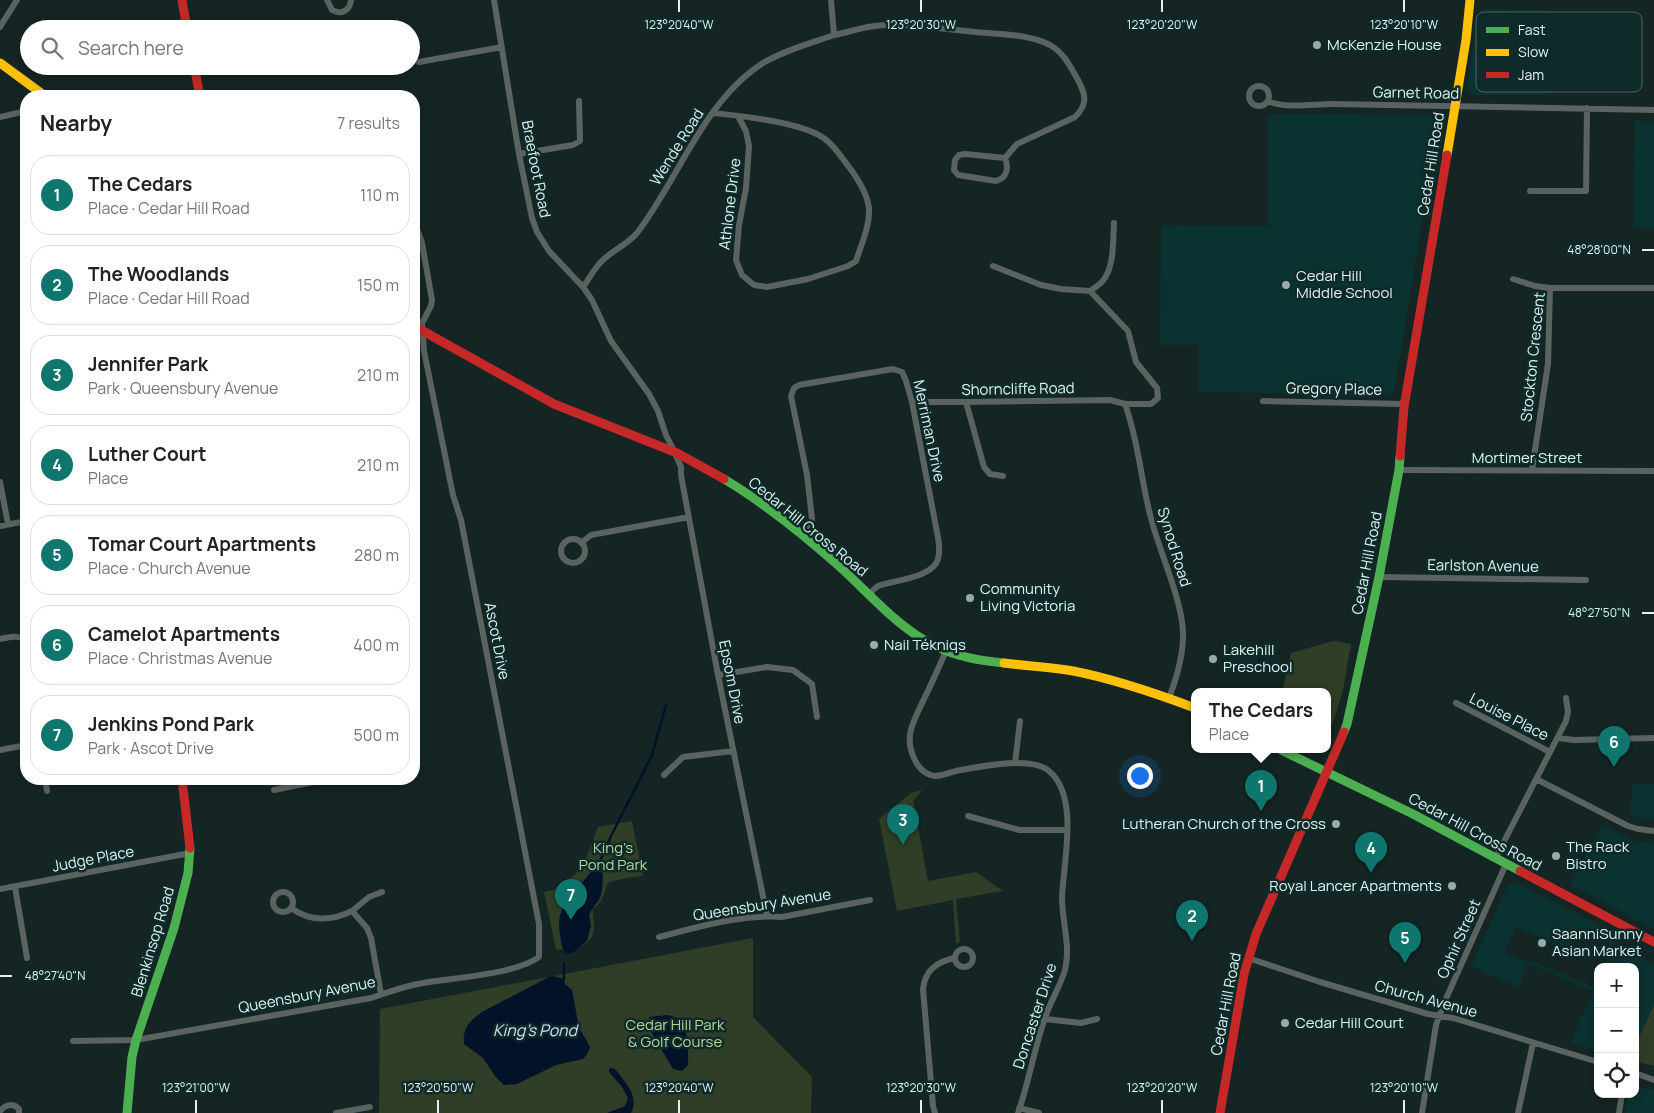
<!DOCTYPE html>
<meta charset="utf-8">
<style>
body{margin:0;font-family:Manrope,sans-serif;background:#f2f2f2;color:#222}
.controls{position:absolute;right:15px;bottom:15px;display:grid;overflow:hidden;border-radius:10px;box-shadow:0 2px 8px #0003}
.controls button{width:45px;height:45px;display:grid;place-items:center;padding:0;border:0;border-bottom:1px solid #e0e0e0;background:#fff;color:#222;font:25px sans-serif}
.you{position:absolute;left:1139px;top:775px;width:18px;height:18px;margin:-12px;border:4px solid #fff;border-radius:50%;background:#1a73e8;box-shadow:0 0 0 8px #1a73e833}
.badge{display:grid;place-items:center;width:32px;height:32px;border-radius:50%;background:#0f766e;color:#fff;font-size:16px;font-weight:700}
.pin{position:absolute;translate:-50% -41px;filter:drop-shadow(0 1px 2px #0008)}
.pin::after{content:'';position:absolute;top:26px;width:18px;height:15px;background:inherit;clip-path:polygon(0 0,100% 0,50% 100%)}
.popup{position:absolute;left:1191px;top:688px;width:140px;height:65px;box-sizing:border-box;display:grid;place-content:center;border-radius:10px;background:#fff;filter:drop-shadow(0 1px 4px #0005);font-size:16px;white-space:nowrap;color:#767676}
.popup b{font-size:19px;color:#222}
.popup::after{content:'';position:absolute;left:50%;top:100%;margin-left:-10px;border:10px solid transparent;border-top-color:#fff}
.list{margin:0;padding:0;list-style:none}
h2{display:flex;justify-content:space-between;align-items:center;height:65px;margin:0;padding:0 20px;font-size:21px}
h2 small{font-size:16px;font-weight:400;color:#767676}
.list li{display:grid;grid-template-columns:32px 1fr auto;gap:15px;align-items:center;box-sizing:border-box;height:80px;margin:0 10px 10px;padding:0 10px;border:1px solid #e0e0e0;border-radius:20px}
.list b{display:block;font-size:19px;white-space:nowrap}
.list p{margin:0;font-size:16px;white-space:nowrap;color:#767676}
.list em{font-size:16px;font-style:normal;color:#767676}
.icon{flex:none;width:28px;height:28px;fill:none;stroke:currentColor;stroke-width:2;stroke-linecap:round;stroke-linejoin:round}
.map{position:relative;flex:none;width:1654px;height:1113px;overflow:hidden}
.search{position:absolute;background:#fff;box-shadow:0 2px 8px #0003;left:20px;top:20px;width:400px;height:55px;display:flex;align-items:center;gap:12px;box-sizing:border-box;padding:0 18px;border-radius:28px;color:#767676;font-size:19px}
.panel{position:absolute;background:#fff;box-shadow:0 2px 8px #0003;left:20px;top:90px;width:400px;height:695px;border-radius:20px}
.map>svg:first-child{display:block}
.built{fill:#0a3230}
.green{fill:#313e27}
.water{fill:#021229}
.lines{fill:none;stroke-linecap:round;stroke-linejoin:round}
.stream{stroke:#021229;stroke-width:2.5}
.street{stroke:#5b6360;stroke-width:6}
.fast{stroke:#4caf50;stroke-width:9}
.slow{stroke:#ffc107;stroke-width:9}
.jam{stroke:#c62828;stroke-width:9}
.ticks{fill:none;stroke:#e1f1f0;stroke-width:2}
.poi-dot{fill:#99aaa9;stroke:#0e2b2a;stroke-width:2}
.labels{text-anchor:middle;stroke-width:5;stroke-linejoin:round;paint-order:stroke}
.poi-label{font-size:15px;fill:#e1f1f0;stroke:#0e2b2a;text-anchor:start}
.street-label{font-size:15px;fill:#e1f1f0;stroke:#0e2b2a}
.park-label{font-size:15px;fill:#b6d696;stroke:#0e2b2a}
.water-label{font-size:16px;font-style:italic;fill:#cee0f7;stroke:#0e2b2a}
.key{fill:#0e2b2a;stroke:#4d6665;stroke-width:1}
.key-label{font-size:14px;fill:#e1f1f0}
.ticks-label{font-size:12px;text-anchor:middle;fill:#e1f1f0;stroke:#0e2b2a;stroke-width:5;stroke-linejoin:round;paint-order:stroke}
</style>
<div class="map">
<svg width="1654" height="1113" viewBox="0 0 1654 1113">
<rect width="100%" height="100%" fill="#142524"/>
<path class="built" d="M1484 9 1550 10V95H1474L1468 93 1467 87 1478 16 1481 11Z
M1268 114 1439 115 1399 364 1393 395 1198 392 1199 345H1160L1161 225 1268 226Z
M1635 121H1654V228H1633Z
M1632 784H1654V819H1642L1630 815Z
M1602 825 1638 842 1654 841V929L1570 885Z
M1512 883H1518L1605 928 1617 939 1615 944 1654 964V1005L1635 1046V967H1604L1613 948 1609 946 1610 942 1580 928 1569 951 1516 927 1505 952 1529 963 1530 960 1594 988 1598 980V1050L1570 1043 1593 991 1529 964 1518 988 1471 966 1507 886Z
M1635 1086 1654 1090V1113H1625L1628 1094H1635Z"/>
<path class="green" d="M1333 641 1351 644 1343 690 1332 726 1327 725V692H1282L1291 653Z
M922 790 913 801 928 881 976 872 1003 891 956 899 960 942 956 944 953 900 897 911 879 819 911 793Z
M632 821 643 876C635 877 617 879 610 882 603 887 606 901 593 909 592 915 594 919 594 925 594 949 574 947 556 950L544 892 559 889 583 866 598 827Z
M753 938V1017L812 1077 811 1113H379L380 1009Z
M1654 1005V1066L1635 1061V1046Z"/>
<path class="water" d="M596 870 601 871 603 875 602 891 600 898 589 914 591 926 587 941 572 953 565 954C562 948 561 942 560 935 556 910 567 900 582 883 587 877 589 872 596 870Z
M554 976 564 979 565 984 572 990 579 1028 587 1041 590 1047 587 1054 583 1059 556 1065 517 1084 504 1085 495 1076 483 1058 464 1044C462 1029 470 1020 482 1012L549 977Z
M667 1015C691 1018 688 1048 688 1065L682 1071 673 1069 649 1028V1017Z
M611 1068 615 1069C625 1082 640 1096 631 1113H607L625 1106 628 1098 622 1087 609 1072V1069Z"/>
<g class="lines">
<path class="stream" d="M595 873 611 836 652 755 666 705
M564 963V979"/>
<path class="street" d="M327 0 332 10C341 15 350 11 351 0
M494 0 519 154 532 218 537 232 549 251 583 287 592 300 611 341 649 394 658 411 666 435 675 453 681 467V475L718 675 767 916
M0 27 17 0
M834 35C845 33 857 29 868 27 903 21 940 29 975 32 999 34 1028 34 1050 45 1064 53 1070 66 1078 80 1086 95 1088 104 1075 117L1017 144 1005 158
M419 62 502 47
M1249 96a10 10 0 1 1 20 0a10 10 0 1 1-20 0Z
M87 94V96
M1268 101C1284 109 1314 104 1332 104L1654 110
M713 113C741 116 803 122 825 139 836 147 843 160 852 171 859 181 868 196 869 209 870 226 861 245 856 261L848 266 808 279 767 287 754 285 742 275 736 260 739 225 746 188 749 146 746 131 738 116
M0 117 26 111
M519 154 573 145 580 141 579 101
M965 154 1005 158C1009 168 1007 178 996 181L958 175 954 170 955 160 959 155Z
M1530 191H1586L1587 108
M993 266 1041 285 1061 289 1090 291
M1513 279 1535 286 1550 288H1654
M583 287C589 279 594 269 601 262 611 251 627 245 637 233 678 180 704 100 763 63 785 50 811 43 834 35L831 0
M1263 401 1404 404
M912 402H966L1110 400 1125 404H1151L1158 398 1157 388 1136 362 1128 331 1090 291C1097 286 1104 282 1107 274 1114 260 1113 239 1114 223
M966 402 984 467 990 474 1003 476
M1125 404C1139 442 1141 483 1152 522 1161 555 1181 598 1183 631 1184 654 1177 677 1169 698
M1399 470 1654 471
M1532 470 1548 364 1550 288
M0 482 8 524
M0 526 26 521
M804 537 809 529 812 519 807 475 791 396 794 388 799 385 893 369 902 372 906 381 912 402 936 527C938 537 941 549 938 559 933 578 894 580 878 586 875 588 872 591 870 594
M561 551a12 12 0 1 1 24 0a12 12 0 1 1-24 0Z
M581 543 591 535 689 517
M1379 577 1586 580
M0 639C9 637 18 635 26 639
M946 651C939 667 932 683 924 699 919 710 912 722 910 734 908 750 917 774 935 776 944 776 952 771 961 770 983 766 1031 756 1049 771 1080 797 1063 863 1062 898 1062 922 1071 946 1065 970 1060 987 1050 1002 1045 1018 1034 1049 1029 1082 1018 1113
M718 675 767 667 793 670 812 684 817 717
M1456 703 1550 752
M1558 738 1574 740 1654 738
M0 750 26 745
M1015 763 1020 721
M664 775 683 757 733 751
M45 779 47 791
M1536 779 1628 826 1638 829 1654 831
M274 790 327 779
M968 816 1019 830H1067
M1495 859 1566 721 1568 712 1566 698
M15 887 27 958
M0 889 190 853
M273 902a10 10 0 1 1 20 0a10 10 0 1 1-20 0Z
M291 908C310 922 332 921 352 911L367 928 371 938 381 994
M352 911 369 897 382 892
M659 937C698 927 740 914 782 917L870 900
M955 958a9 9 0 1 1 18 0a9 9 0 1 1-18 0Z
M1248 958 1320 982 1428 1014 1453 1018 1598 1062
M1045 1019 1081 1023 1097 1019
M73 1041 136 1040 371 998C388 992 405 986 423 983 452 978 517 974 539 957V924L461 520 453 495 424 351 422 323 431 306 432 300 422 243 414 220
M1635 1073 1654 1080
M1019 1108 1039 1113
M0 1111C5 1105 13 1102 19 1109V1113
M336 1113 370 1107
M935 1113 933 1106 923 989C925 970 937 962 954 958
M1422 1113 1436 1025 1445 1001 1506 864
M1518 1113 1533 1043
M1619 1113 1622 1094"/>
<path class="fast" d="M724 479C766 504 804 535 840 567 871 595 899 629 937 647 958 657 981 661 1004 663
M1344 732 1347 724 1379 577 1399 470 1400 456
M1281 750 1413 814 1520 871
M127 1113 132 1057 136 1040 174 928 188 873 190 848"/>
<path class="slow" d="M0 63 45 96
M1447 155 1466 40 1470 0
M1004 663C1027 666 1050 667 1073 671 1115 679 1155 693 1195 708"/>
<path class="jam" d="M182 0 187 29
M194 66 200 96
M414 326 554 404 677 453 724 479
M1400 456 1404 407 1447 155
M182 779 190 848
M1520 871 1654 942
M1220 1113 1244 974 1256 934 1344 732"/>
</g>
<path class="ticks" d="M679 0V12M921 0V12M1162 0V12M1404 0V12M1642 250H1654M1642 613H1654M0 976H12M196 1100V1113M438 1100V1113M679 1100V1113M921 1100V1113M1162 1100V1113M1404 1100V1113"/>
<g class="poi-dot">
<circle cx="1317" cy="45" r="5"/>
<circle cx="1286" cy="285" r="5"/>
<circle cx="970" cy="598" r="5"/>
<circle cx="874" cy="645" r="5"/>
<circle cx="1213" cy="659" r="5"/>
<circle cx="1336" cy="824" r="5"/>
<circle cx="1556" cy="856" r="5"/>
<circle cx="1452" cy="886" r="5"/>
<circle cx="1542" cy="943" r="5"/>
<circle cx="1285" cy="1023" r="5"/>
</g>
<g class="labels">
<g class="poi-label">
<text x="1327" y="50">McKenzie House</text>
<text x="1296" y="281">Cedar Hill<tspan x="1296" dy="17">Middle School</tspan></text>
<text x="980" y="594">Community<tspan x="980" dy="17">Living Victoria</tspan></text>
<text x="884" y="650">Nail Tékniqs</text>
<text x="1223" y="655">Lakehill<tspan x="1223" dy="17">Preschool</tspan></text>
<text x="1326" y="829" text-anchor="end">Lutheran Church of the Cross</text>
<text x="1566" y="852">The Rack<tspan x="1566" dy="17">Bistro</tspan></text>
<text x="1442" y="891" text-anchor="end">Royal Lancer Apartments</text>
<text x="1552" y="939">SaanniSunny<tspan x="1552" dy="17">Asian Market</tspan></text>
<text x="1295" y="1028">Cedar Hill Court</text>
</g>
<g class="street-label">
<text transform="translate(1416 93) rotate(1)" y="5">Garnet Road</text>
<text transform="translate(677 147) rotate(-58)" y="5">Wende Road</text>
<text transform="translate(1431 164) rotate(-81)" y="5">Cedar Hill Road</text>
<text transform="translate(536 169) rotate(79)" y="5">Braefoot Road</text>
<text transform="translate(730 204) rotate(-83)" y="5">Athlone Drive</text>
<text transform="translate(1533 357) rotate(-84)" y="5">Stockton Crescent</text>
<text transform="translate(1018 389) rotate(-1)" y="5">Shorncliffe Road</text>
<text transform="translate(1334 389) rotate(1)" y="5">Gregory Place</text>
<text transform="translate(929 431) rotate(78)" y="5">Merriman Drive</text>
<text x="1527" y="463">Mortimer Street</text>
<text transform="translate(808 527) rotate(39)" y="5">Cedar Hill Cross Road</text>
<text transform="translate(1174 547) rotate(73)" y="5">Synod Road</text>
<text transform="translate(1367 563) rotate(-79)" y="5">Cedar Hill Road</text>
<text transform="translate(1483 566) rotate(1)" y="5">Earlston Avenue</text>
<text transform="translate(497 641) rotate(79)" y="5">Ascot Drive</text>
<text transform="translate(732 682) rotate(79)" y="5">Epsom Drive</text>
<text transform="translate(1509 717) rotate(27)" y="5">Louise Place</text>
<text transform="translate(1475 832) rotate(28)" y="5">Cedar Hill Cross Road</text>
<text transform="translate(93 859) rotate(-11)" y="5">Judge Place</text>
<text transform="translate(762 905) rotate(-9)" y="5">Queensbury Avenue</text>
<text transform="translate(1459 939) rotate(-66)" y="5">Ophir Street</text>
<text transform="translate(153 942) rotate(-73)" y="5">Blenkinsop Road</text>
<text transform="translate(307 995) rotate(-11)" y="5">Queensbury Avenue</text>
<text transform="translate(1426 999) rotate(15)" y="5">Church Avenue</text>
<text transform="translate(1226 1004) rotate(-79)" y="5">Cedar Hill Road</text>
<text transform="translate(1035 1016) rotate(-72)" y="5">Doncaster Drive</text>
</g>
<g class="park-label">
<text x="613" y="853">King's<tspan x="613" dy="17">Pond Park</tspan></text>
<text x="675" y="1030">Cedar Hill Park<tspan x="675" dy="17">&amp; Golf Course</tspan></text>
</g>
<g class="water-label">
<text x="535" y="1036">King's Pond</text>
</g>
</g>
<rect x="1476" y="12" width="166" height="80" rx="8" class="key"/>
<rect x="1486" y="27" width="23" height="6" fill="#4caf50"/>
<rect x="1486" y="49" width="23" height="7" fill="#ffc107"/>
<rect x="1486" y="72" width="23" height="6" fill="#c62828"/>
<g class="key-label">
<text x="1518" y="35">Fast</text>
<text x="1518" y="57">Slow</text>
<text x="1518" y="80">Jam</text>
</g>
<g class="ticks-label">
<text x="679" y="29">123°20'40"W</text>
<text x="921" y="29">123°20'30"W</text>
<text x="1162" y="29">123°20'20"W</text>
<text x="1404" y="29">123°20'10"W</text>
<text x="1599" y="254">48°28'00"N</text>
<text x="1599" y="617">48°27'50"N</text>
<text x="55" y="980">48°27'40"N</text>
<text x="196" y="1092">123°21'00"W</text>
<text x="438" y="1092">123°20'50"W</text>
<text x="679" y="1092">123°20'40"W</text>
<text x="921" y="1092">123°20'30"W</text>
<text x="1162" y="1092">123°20'20"W</text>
<text x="1404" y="1092">123°20'10"W</text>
</g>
</svg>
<div class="controls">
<button>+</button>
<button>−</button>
<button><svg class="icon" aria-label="locate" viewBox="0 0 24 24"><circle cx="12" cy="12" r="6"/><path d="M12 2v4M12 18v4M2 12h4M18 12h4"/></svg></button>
</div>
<div class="you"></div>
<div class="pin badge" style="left:1261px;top:811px">1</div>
<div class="popup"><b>The Cedars</b>Place</div>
<div class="pin badge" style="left:1192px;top:941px">2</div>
<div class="pin badge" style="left:903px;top:845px">3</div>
<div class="pin badge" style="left:1371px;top:873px">4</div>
<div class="pin badge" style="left:1405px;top:963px">5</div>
<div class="pin badge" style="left:1614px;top:767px">6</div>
<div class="pin badge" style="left:571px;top:920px">7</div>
<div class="search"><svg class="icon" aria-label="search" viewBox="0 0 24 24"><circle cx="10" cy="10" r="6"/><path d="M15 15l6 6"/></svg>Search here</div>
<section class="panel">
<h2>Nearby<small>7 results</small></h2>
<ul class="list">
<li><span class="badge">1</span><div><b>The Cedars</b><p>Place · Cedar Hill Road</p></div><em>110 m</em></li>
<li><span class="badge">2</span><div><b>The Woodlands</b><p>Place · Cedar Hill Road</p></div><em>150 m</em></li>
<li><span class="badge">3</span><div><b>Jennifer Park</b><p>Park · Queensbury Avenue</p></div><em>210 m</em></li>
<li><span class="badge">4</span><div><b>Luther Court</b><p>Place</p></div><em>210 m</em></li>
<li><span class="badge">5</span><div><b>Tomar Court Apartments</b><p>Place · Church Avenue</p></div><em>280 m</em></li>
<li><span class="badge">6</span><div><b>Camelot Apartments</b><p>Place · Christmas Avenue</p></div><em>400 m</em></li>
<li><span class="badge">7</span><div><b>Jenkins Pond Park</b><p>Park · Ascot Drive</p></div><em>500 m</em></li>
</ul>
</section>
</div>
